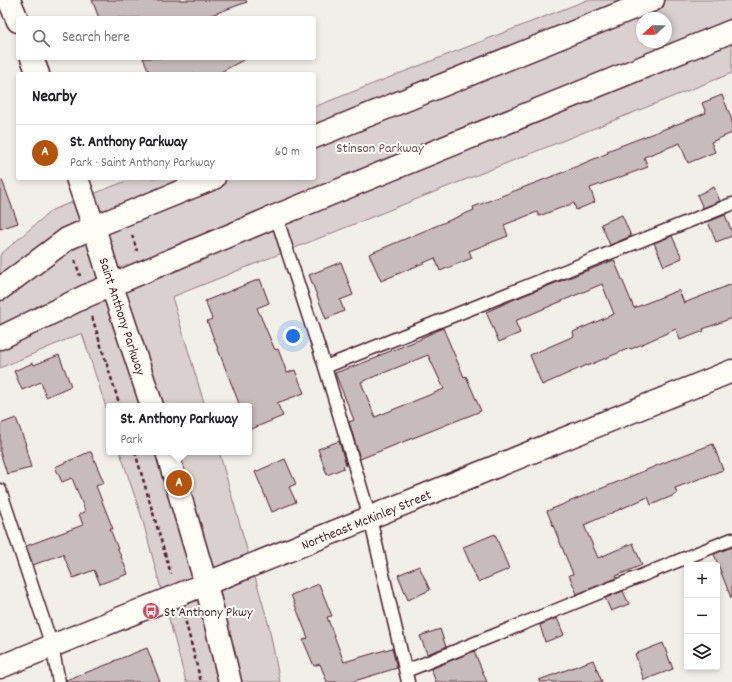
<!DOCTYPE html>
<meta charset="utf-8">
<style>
body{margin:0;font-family:Dekko,sans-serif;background:#f2f2f2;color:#202124}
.controls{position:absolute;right:12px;bottom:12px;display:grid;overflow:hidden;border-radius:4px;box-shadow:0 2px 6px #0003}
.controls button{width:36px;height:36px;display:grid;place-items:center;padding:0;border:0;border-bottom:1px solid #e0e0e0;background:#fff;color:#202124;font:20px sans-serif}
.compass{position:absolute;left:636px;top:12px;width:36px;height:36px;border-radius:50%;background:#fff;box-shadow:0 2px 6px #0003;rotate:248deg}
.you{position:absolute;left:293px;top:336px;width:14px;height:14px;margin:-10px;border:3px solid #fff;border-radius:50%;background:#1a73e8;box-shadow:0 0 0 6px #1a73e833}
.badge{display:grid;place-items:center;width:26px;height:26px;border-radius:50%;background:#b45309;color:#fff;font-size:13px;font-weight:700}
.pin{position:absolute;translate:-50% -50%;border:2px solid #fff;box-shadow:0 1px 4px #0006}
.popup{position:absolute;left:106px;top:403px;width:146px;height:52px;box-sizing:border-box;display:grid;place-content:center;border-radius:4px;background:#fff;filter:drop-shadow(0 1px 3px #0005);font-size:13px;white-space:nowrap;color:#757577}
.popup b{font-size:15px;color:#202124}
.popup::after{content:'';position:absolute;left:50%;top:100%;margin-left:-8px;border:8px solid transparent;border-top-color:#fff}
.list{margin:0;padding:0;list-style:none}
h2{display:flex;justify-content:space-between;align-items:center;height:52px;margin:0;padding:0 16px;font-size:17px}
h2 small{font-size:13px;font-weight:400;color:#757577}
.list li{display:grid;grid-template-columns:26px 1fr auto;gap:12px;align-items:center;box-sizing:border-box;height:56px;padding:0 16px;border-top:1px solid #e0e0e0}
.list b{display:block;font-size:15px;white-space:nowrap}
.list p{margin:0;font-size:13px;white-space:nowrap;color:#757577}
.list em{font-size:13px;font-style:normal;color:#757577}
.icon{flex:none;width:22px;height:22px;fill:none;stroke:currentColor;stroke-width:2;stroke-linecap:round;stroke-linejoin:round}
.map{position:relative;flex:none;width:732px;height:682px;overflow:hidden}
.search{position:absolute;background:#fff;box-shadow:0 2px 6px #0003;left:16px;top:16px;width:300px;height:44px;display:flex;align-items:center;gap:10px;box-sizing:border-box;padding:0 14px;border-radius:4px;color:#757577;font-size:15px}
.panel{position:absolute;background:#fff;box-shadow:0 2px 6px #0003;left:16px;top:72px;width:300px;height:108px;border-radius:4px}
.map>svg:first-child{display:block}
.green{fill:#d9d0cf;stroke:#92787d;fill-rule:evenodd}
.building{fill:#c8bbbb;stroke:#4a1f2b;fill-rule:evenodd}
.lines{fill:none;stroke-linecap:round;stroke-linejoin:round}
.lane-casing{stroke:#4a1f2b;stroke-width:15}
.street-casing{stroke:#4a1f2b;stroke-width:25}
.secondary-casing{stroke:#4a1f2b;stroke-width:25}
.path{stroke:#4a1f2b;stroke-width:2.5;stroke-dasharray:4 3;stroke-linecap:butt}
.lane{stroke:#fdfcf7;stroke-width:12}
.street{stroke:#fdfcf7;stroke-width:22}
.secondary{stroke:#fdfcf7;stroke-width:22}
.labels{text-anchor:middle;stroke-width:4;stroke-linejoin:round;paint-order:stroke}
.park-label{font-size:14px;fill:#6e4b54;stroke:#fdfcf7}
.street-label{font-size:14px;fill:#4a1f2b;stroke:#fdfcf7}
.poi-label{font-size:14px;fill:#4a1f2b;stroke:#fdfcf7;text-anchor:start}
</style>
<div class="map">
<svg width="732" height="682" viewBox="0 0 732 682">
<rect width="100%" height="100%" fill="#f2efeb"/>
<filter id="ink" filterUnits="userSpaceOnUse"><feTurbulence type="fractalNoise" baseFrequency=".025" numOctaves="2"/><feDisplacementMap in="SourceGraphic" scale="8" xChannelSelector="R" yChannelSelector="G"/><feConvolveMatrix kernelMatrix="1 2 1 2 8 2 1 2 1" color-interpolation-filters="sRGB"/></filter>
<g filter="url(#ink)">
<path class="green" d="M587 0H732V73L172 297 205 406H109V417L82 333 0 368V255L52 210 134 178H314V107ZM642 18H666V42H642Z
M120 452H219L268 622 280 682H186L142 518Z"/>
<path class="building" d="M92 0H246L247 2 203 18H99Z
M143 58H247L217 74H150Z
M722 95 732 120V133L711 142 715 152 688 163 680 143 644 157 648 167 590 188 595 202 576 210 574 203 539 216 537 212 504 225 508 236 469 251 472 258 440 271 435 258 381 281 369 254 474 210 473 207 561 173 608 153 607 151 706 113 702 103Z
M0 180H2L18 223 0 229Z
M714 187 720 201 703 208 697 195Z
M622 215 631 236 610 245 601 224Z
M725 215 732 232V236L716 242 708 222Z
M672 236 682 258 664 266 654 243Z
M614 260 634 308 679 290 684 303 732 284V318L703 329 704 331 680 340 676 329 631 349 630 348 587 366V365L542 385 530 355 574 336 573 332 614 314 602 284 515 321 520 333 499 342 486 312 515 299Z
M341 262 353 295 340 300 344 311 326 319 309 275Z
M260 279 269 303 257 308 275 350 278 349 287 373 295 370 304 393 277 403 283 416 249 430V406H240L207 321 212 319 205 301Z
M443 328 464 377 466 376 481 411 360 459 349 422 354 420 335 373 379 357 378 356 421 339V338ZM428 355 444 389 375 417 361 382Z
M59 355 71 386 46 397 41 382 22 390 14 371 33 363 34 365Z
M16 418 26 445H25L31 468 7 474 0 452V424Z
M339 441 346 465 343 466 344 468 327 475 318 449Z
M713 444 723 470 675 488 677 494 651 505 648 497 584 525 598 558 633 543 642 565 616 576 617 578 577 594 569 575 573 574 547 511 668 461Z
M89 452H91L104 483 96 486 113 529H110L128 574 100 584 94 570 73 578 63 554 33 565 26 546 83 525 79 514 85 512 84 508 72 478 62 482 55 467Z
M285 459 296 484 289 487 296 502 272 512 255 472Z
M495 534 509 569 478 582 463 547Z
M732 547V598H731L714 554Z
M419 566 430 590 408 600 398 575Z
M319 584 332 616 327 617 344 662 392 648 397 668 351 682H327L320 664 314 666 303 640 308 638 291 595Z
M623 591 629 604 611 611 605 598Z
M557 618 564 635 545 642 540 625Z
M440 629 446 647 427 654 420 636Z
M663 643 673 669 644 680 635 654Z
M147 648 160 682H67L66 680 114 662V661Z
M474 651 487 682H436L431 669Z
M593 660 602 682H539V680Z"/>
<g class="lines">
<g class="lane-casing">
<path id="lane" d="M276 216 325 367 370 518 408 682
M325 367 732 204
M0 490 52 646 59 682
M406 671 732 539"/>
</g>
<g class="street-casing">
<path id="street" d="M314 137 653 0
M94 227 214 178
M112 285 276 216 732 31
M0 667 732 371"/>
</g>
<g class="secondary-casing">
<path id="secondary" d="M9 0 18 21
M32 58 38 74
M77 178 94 227 111 283 152 406
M0 289 67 239 94 227
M0 338 86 296 112 285
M167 452 206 584 230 682"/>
</g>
<path class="path" d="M132 235 137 251
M75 260 80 276
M92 317 120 406
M135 452 171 574
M184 615 201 682"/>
<use href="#lane" class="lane"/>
<use href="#street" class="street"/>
<use href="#secondary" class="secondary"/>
</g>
</g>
<defs>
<g id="bus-disc" transform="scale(0.9)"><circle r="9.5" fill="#d1495b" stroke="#fdfcf7"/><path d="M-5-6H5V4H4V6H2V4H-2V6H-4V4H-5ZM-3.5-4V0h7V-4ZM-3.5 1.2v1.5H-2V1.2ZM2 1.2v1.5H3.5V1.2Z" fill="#fff"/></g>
</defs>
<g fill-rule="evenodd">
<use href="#bus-disc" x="151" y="611"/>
</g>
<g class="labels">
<g class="park-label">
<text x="380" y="152">Stinson Parkway</text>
</g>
<g class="street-label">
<text transform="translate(123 316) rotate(72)" y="5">Saint Anthony Parkway</text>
<text transform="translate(366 519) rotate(-22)" y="5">Northeast McKinley Street</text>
</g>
<g class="poi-label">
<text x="164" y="616">St Anthony Pkwy</text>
</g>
</g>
</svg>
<div class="controls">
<button>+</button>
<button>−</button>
<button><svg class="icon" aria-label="layers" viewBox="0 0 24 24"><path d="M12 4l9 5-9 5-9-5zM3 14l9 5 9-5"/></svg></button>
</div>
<svg class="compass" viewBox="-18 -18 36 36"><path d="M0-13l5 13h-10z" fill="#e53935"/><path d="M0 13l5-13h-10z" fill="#757577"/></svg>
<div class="you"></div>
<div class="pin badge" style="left:179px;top:483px">A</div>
<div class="popup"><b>St. Anthony Parkway</b>Park</div>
<div class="search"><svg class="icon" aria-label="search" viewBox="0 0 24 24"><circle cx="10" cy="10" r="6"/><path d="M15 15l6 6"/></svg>Search here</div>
<section class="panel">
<h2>Nearby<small></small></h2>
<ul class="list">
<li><span class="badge">A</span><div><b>St. Anthony Parkway</b><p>Park · Saint Anthony Parkway</p></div><em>60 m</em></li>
</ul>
</section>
</div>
